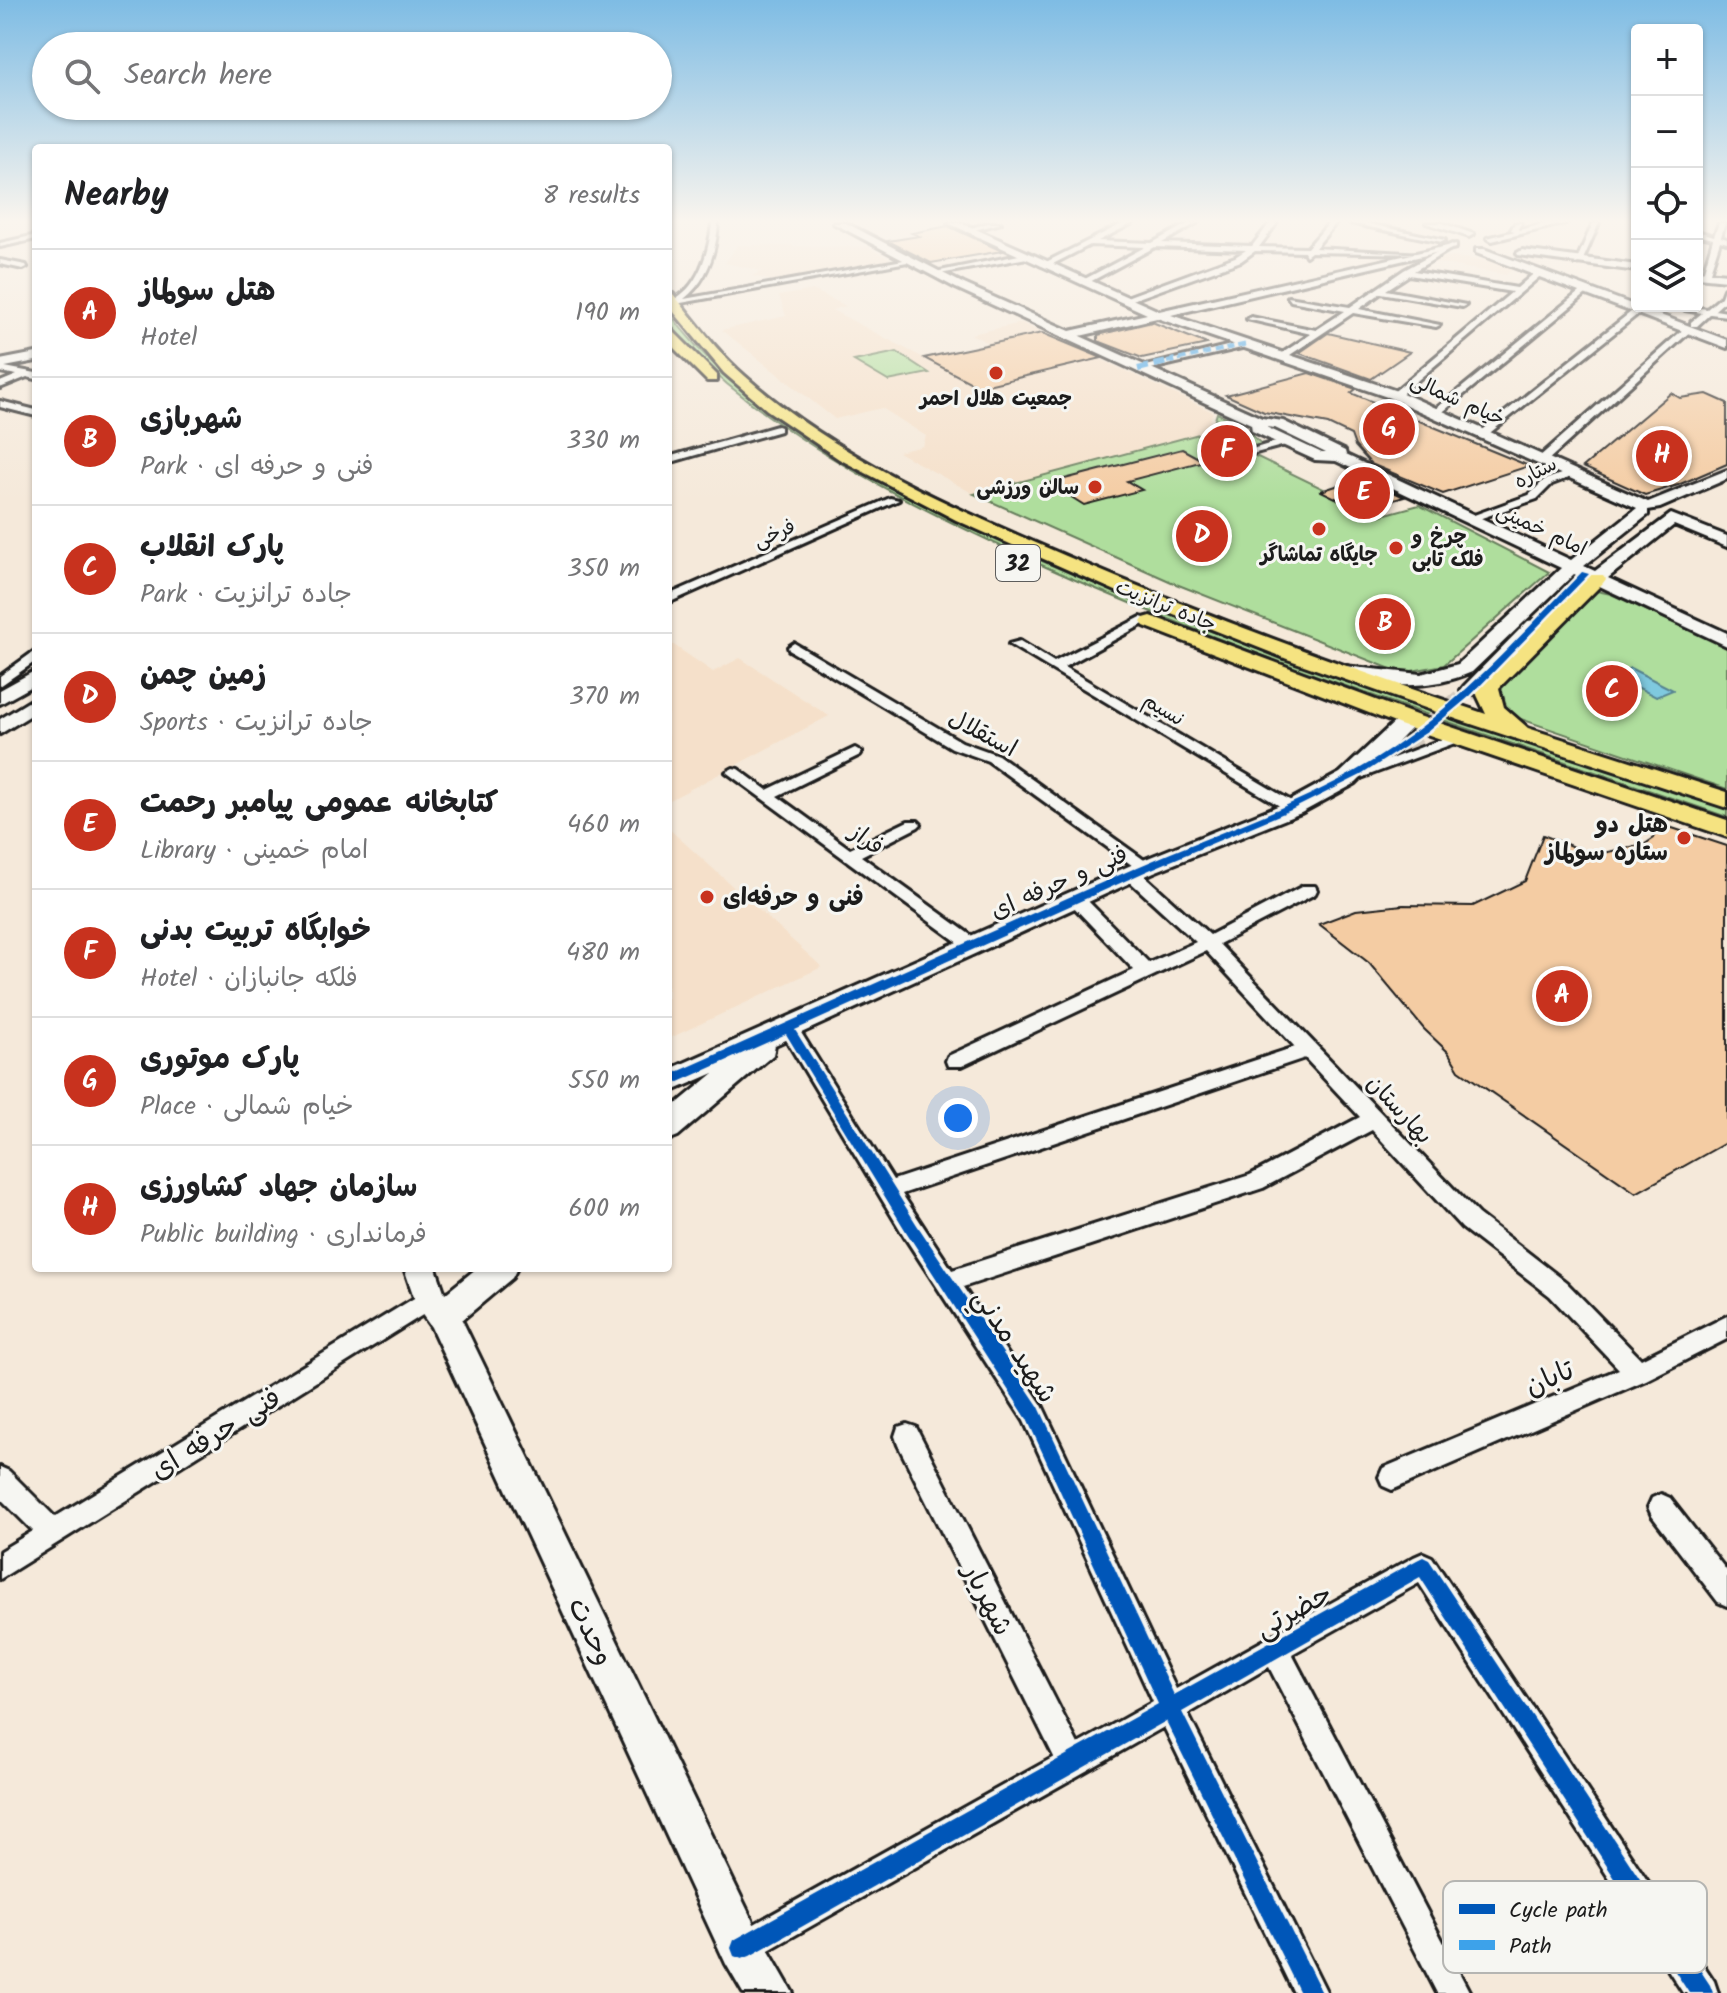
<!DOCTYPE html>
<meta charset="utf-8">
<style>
body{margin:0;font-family:Kalam,"Playpen Sans Arabic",sans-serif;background:#f6f6f6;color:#202124}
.controls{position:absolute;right:24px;top:24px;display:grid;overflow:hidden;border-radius:8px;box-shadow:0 2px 6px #0004}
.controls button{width:72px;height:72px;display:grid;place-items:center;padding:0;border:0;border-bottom:2px solid #e0e0e0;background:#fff;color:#202124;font:40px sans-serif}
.you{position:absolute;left:958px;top:1118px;width:28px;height:28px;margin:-20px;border:6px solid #fff;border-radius:50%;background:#1a73e8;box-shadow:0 0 0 12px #1a73e833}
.badge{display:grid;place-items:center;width:52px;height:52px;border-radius:50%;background:#c8321e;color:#fff;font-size:26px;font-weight:700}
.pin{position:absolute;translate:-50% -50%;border:4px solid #fff;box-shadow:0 2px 8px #0006}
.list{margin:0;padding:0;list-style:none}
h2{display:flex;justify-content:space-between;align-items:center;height:104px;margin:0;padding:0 32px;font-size:34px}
h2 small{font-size:26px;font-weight:400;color:#757577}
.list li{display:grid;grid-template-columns:52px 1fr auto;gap:24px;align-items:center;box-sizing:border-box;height:128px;padding:0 32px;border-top:2px solid #e0e0e0}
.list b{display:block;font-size:30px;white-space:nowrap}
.list p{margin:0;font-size:26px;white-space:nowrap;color:#757577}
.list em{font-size:26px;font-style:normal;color:#757577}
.icon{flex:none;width:44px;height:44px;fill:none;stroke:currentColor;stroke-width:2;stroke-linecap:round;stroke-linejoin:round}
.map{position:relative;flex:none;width:1727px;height:1993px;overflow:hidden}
.search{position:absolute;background:#fff;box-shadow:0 2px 6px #0004;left:32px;top:32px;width:640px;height:88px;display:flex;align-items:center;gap:20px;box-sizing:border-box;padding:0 28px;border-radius:44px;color:#757577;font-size:30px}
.panel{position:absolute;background:#fff;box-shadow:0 2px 6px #0004;left:32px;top:144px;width:640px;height:1128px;border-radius:8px}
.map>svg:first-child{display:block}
.built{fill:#f5e0ca}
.green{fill:#afde9d;stroke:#667d5c;stroke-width:2}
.water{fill:#7fc9df;stroke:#578491;stroke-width:2}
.building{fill:#f4cca3;stroke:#1c1c1c;stroke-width:2}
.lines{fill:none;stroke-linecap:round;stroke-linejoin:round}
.secondary-tunnel{stroke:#d4cabe;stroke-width:19;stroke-dasharray:19 9;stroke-linecap:butt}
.street-casing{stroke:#1c1c1c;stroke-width:6}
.secondary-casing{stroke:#1c1c1c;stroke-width:6}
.primary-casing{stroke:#1c1c1c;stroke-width:6}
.street{fill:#f6f6f2;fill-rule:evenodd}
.secondary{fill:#f6f6f2;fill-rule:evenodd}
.primary{fill:#f5e381;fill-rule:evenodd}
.quiet-far1{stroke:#3da2ea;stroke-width:4;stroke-dasharray:8 4;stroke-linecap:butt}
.quiet{stroke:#3da2ea;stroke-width:6;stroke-dasharray:11 6;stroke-linecap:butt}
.cycleway-casing{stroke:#f6f6f2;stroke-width:5}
.cycleway{fill:#0057b8;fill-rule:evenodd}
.poi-dot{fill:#c8321e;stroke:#f6f6f2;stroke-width:3}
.labels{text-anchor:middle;stroke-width:6;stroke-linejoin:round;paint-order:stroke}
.far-poi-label{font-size:20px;font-weight:bold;fill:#1c1c1c;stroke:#f6f6f2}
.far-street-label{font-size:20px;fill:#1c1c1c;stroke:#f6f6f2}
.shield{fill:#f6f6f2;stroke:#5d5d5c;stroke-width:2}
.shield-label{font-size:22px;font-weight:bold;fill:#1c1c1c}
.street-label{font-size:24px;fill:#1c1c1c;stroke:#f6f6f2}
.poi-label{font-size:24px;font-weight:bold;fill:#1c1c1c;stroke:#f6f6f2;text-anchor:end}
.near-street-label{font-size:28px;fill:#1c1c1c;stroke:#f6f6f2}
.key{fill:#f6f6f2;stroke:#b5b5b2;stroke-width:2}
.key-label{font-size:22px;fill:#1c1c1c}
</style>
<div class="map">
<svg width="1727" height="1993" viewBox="0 0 1727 1993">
<rect width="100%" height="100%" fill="#f5e9da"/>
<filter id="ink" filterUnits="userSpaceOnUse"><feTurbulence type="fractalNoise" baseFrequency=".0125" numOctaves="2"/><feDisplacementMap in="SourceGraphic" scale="16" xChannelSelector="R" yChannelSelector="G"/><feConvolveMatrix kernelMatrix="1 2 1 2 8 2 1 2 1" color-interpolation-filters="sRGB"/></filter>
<g filter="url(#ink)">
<path class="built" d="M738 245 868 247 893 261 777 282 752 276 762 271 725 263Z
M1443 256 1493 261 1517 266 1506 275 1432 262Z
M813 290 846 306 832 310 979 387 1100 359 1213 412 1206 432 974 494 898 452 923 446 926 436 882 408 835 419 722 330 786 316 779 296Z
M1022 323 1042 333 990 344 971 334Z
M668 641 713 672 740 658 829 716 668 801Z
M668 828 822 967 668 1039Z"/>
<path class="green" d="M668 311C705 364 754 400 807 435 928 516 1064 572 1199 627L1727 809V817C1498 738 1267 666 1046 567 934 516 822 462 727 384 709 368 668 335 668 311Z
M897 352 929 373 888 381 854 361Z
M1217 413 1235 421 1263 445 1242 447 1211 432Z
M1206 432 1379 516 1419 505 1549 572 1444 665 1401 673 1176 584 974 494Z
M1597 591 1611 594 1727 647V789L1506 714 1497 695 1502 678 1590 593Z"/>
<path class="water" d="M1630 668 1673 690 1656 697 1614 675Z"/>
<path class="building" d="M948 226 1002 251 931 263 888 241 919 236 912 233Z
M1152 322 1207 344 1142 358 1098 341V335Z
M1042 333 1102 358 979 387 924 358Z
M1328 333 1410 352 1371 379 1299 353Z
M1309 373 1356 389 1351 393 1529 466 1443 494 1371 464 1355 446 1351 435 1328 424 1264 412 1226 395Z
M1671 393 1680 398 1707 394 1727 403V464L1678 485 1645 495 1583 467Z
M1182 449 1204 461 1127 481 1142 490 1084 505 1049 483Z
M1363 477 1404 497 1360 510 1321 491Z
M1660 824 1727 846V1142L1636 1193 1459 1070 1448 1052 1424 1029 1369 963 1319 924 1356 910 1403 905 1473 906 1525 881 1543 835 1594 855 1645 844 1654 838Z"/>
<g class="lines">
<path class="secondary-tunnel" d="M1354 774 1423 731 1471 690"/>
<g class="street-casing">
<path id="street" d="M712 223H718C716 252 708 280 684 299L909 259 913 261 670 305V301C698 290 709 253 712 223Z
M988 223H1001L967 232 964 230Z
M1124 223H1133L1098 241 1152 243 1189 223H1197L1162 243 1252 246 1270 223H1277L1259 247 1307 248 1329 223H1336L1315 248 1424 254 1311 252 1306 256 1304 252 1255 251 1241 261 1124 303 1121 299 1235 257 1246 250 1155 247 1084 285 1081 281 1145 247 1090 245 1047 267 1040 265Z
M1350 223H1365L1445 240 1442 242Z
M1515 223H1521L1518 229 1521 233 1511 230Z
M1593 223H1599L1582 262 1575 264Z
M1719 223H1725L1721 237 1727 239V243L1720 241 1709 275 1702 277 1713 239 1697 235V231L1714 236Z
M36 235V239L0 247V243Z
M1452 244 1454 247 1414 271 1517 288 1538 270 1545 272 1398 397 1390 395 1512 292 1409 275 1386 290 1466 305 1462 307 1381 293 1359 309 1440 325 1436 327 1353 313 1284 359 1281 354 1311 334 1247 319 1251 317 1316 330 1345 311 1291 301 1288 297 1350 307 1404 270Z
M1024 254 1027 258 934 275 930 273Z
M0 260 26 265 27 267 23 269 0 264Z
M1584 288 1591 290 1439 415H1433V411Z
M1724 289H1727V299L1715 310 1727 312V316L1710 314 1697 326H1691V322L1702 313 1685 310V306L1707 309 1721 297Z
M1636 308 1643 310 1486 436H1480V432Z
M1686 327 1693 329 1546 462H1538V458Z
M1247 341 1250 346 1138 372 1134 369Z
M0 366 36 373V379L27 377 0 388V382L17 375 0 372Z
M0 401 36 410V416L0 407Z
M777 426 780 427V431L668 463V457Z
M1286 439 1289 440V444L1226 461 1221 458Z
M1572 470 1577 473 1576 475 1552 484 1537 499 1473 521 1463 519 1529 495 1544 480Z
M890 498 899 500 668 603V595Z
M1141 617 1151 620 1064 667 1298 805V811H1288L1009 644 1020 641 1054 662Z
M794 643 962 742 998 755 1154 867 1152 871H1140L988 761 952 748 789 650 788 647Z
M36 650V661L0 686V676Z
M1458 733 1465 737 1463 740 1353 781H1343L1341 778Z
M855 748 862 752 860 755 777 796 850 849 908 821H918L921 824 918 827 861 856 979 941 982 945 979 949H967L726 772 733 768 738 769 767 790Z
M1132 869 1138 870 1210 935 1303 886H1315L1317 890 1315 894 1219 944 1478 1214 1566 1282 1641 1359 1727 1316V1339L1646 1380 1401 1486 1392 1490 1383 1486 1379 1477 1383 1468 1619 1369 1550 1296 1462 1228 1372 1130 1263 1188 963 1287 1042 1405 1176 1689 1414 1557 1423 1553 1432 1557 1714 1981 1718 1993H1683L1419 1583 1292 1654 1470 1993H1437L1269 1667 1188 1714 1327 1993H1294L1164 1727 753 1959 742 1964 731 1959 726 1948 731 1937 1054 1757 898 1445 895 1436 898 1427 907 1424 916 1427 1078 1744 1153 1702 1024 1421 904 1236 779 1028 781 1023H795L893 1180 1295 1047 1206 951 962 1066H948L946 1061 948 1056 1134 970 1070 903 1068 899 1070 895H1082L1149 963 1196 942 1126 878 1124 874ZM1305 1058 1360 1117 1250 1175 952 1270 902 1194Z
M429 1289 437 1292 440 1299 437 1306 0 1579V1551L33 1531 0 1498V1467L9 1471 55 1517Z
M1661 1494 1670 1498 1727 1571V1606L1718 1602 1652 1516 1648 1507 1652 1498Z"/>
</g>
<g class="secondary-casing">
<path id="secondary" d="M833 223H846L964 284 1070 331 1147 314 948 223H962L1159 311 1456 244V248L1171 315 1400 392 1648 502 1727 470V479L1660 508 1648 510V515L1584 566 1595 571 1671 514 1727 536V547L1674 525 1608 578 1727 633V646L1574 574 1472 672C1429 691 1382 687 1337 676L1334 672 1337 668 1344 666 1421 674 1458 664 1561 568 1336 461 1315 460 1252 431 1251 424 956 288ZM1157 318 1390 398 1637 508 1571 560 1346 455 1345 451 1283 421 1262 418 1080 336ZM1266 427 1275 428 1326 453H1322Z
M1426 223H1442L1474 234 1469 237Z
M1547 223H1566L1492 241 1487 238Z
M1476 249H1484L1727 340V348L1476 253Z
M1522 250 1637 265V271L1518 255 1517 253Z
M1697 271 1727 274V280L1697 277Z
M36 353V361L0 368V360Z
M1534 620 1540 621 1543 625 1540 629 1478 694H1464L1461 690 1464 686 1528 621Z
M36 670V684L0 704V690Z
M36 697V712L0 734V719Z
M1408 714 1415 716 1418 720 1415 724 1356 783 1301 813 1154 872 775 1045 773 1055 678 1136 668 1140V1111L714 1073 668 1093V1070L1138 862 1285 803 1340 773 1401 716Z
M404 1268H436L445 1294 477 1268H517L512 1278 462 1320 758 1932 793 1993H743L726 1964 431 1327 418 1309Z"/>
</g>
<g class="primary-casing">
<path id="primary" d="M668 293 673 294C696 322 717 352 745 376 837 458 954 508 1066 556 1204 615 1344 667 1486 714L1477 695 1480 682 1589 575H1603L1606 579 1603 583 1499 688 1504 707 1528 728 1727 792V808L1459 720 1287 659 1118 592 956 520 839 459 767 410 724 373 668 305Z
M668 330 673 331 717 375V381H707L668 342Z
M1151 616 1416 715 1727 820V837L1400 725 1144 626 1141 622 1144 618Z"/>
</g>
<use href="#street" class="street"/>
<use href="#secondary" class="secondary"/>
<use href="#primary" class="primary"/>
<path class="quiet-far1" d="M1167 362 1247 344"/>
<path class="quiet" d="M1138 369 1175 360"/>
<g class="cycleway-casing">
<path id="cycleway" d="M1582 572 1589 574 1470 696 1427 732 1361 775 1291 810 1147 871 795 1030 917 1225 1039 1407 1174 1695 1417 1560 1423 1557 1429 1560 1710 1985 1713 1993H1689L1420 1577 1182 1712 1322 1993H1300L1166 1721 750 1956 742 1959 734 1956 731 1948 734 1940 1158 1704 1027 1419 907 1233 786 1034 668 1087V1076C823 1007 978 937 1133 869 1219 831 1313 802 1391 749 1464 700 1521 635 1582 572Z"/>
</g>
<use href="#cycleway" class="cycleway"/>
</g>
</g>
<linearGradient id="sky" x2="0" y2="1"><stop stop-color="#7ebce4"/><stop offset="0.44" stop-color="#faf5ee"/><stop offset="1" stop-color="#faf5ee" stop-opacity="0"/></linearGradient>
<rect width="1727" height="502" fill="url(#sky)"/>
<g class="poi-dot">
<circle cx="996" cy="373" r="8"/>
<circle cx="1095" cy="487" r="8"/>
<circle cx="1319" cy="529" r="8"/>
<circle cx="1396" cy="548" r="8"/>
<circle cx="1684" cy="838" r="8"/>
<circle cx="707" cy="897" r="8"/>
</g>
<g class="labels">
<g class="far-poi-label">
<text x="996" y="405">جمعیت هلال احمر</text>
<text x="1079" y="494" text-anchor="end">سالن ورزشی</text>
<text x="1412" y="543" text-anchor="start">چرخ و<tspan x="1412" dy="23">فلک تابی</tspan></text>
<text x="1319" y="561">جایگاه تماشاگر</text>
</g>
<g class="far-street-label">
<text transform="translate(1458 399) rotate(24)" y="7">خیام شمالی</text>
<text transform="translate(1535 472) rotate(-28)" y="7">ستاره</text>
<text transform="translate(1542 529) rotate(25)" y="7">امام خمینی</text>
<text transform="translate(774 533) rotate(-23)" y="7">فرخی</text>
<text transform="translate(1166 605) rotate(22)" y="7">جاده ترانزیت</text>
<text transform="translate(1164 709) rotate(31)" y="7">نسيم</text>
</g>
<rect class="shield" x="996" y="545" width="44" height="36" rx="6"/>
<g class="shield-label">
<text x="1018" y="571">32</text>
</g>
<g class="street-label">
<text transform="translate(983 733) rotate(28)" y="8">استقلال</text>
<text transform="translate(867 839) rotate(36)" y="8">فراز</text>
<text transform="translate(1059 882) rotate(-24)" y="8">فنی و حرفه ای</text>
<text transform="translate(1400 1109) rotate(47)" y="8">بهارستان</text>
</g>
<g class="poi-label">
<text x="1668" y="832">هتل دو<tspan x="1668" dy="28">ستاره سولماز</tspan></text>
<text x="723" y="905" text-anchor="start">فنی و حرفه‌ای</text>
</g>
<g class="near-street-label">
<text transform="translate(1016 1345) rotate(57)" y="10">شهيد مدني</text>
<text transform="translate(1549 1377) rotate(-23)" y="10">تابان</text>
<text transform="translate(215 1433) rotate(-32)" y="10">فنی حرفه ای</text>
<text transform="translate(989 1599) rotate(63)" y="10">شهریار</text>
<text transform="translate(1293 1610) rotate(-29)" y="10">حضرتی</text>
<text transform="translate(592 1631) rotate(65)" y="10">وحدت</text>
</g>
</g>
<rect x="1443" y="1881" width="264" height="92" rx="12" class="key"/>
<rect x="1459" y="1904" width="36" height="10" fill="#0057b8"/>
<rect x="1459" y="1940" width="36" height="10" fill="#3da2ea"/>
<g class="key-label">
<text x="1509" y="1917">Cycle path</text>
<text x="1509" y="1953">Path</text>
</g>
</svg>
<div class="controls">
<button>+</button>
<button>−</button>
<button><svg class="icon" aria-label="locate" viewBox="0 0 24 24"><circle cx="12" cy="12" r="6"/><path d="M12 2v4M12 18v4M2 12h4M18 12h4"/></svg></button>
<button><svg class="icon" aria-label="layers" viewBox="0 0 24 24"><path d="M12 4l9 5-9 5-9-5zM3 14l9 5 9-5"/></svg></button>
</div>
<div class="you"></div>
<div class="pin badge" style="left:1562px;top:996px">A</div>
<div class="pin badge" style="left:1385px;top:624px">B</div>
<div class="pin badge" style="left:1612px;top:691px">C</div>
<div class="pin badge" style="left:1202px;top:536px">D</div>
<div class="pin badge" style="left:1364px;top:493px">E</div>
<div class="pin badge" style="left:1227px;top:451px">F</div>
<div class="pin badge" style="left:1389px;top:429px">G</div>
<div class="pin badge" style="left:1662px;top:456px">H</div>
<div class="search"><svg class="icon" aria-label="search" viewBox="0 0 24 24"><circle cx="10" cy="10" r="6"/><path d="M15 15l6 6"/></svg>Search here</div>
<section class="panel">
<h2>Nearby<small>8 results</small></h2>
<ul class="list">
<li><span class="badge">A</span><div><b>هتل سولماز</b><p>Hotel</p></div><em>190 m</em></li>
<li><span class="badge">B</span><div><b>شهربازی</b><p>Park · فنی و حرفه ای</p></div><em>330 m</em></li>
<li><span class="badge">C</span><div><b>پارک انقلاب</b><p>Park · جاده ترانزیت</p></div><em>350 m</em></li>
<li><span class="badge">D</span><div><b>زمین چمن</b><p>Sports · جاده ترانزیت</p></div><em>370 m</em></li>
<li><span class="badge">E</span><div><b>کتابخانه عمومی پیامبر رحمت</b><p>Library · امام خمینی</p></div><em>460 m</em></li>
<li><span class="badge">F</span><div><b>خوابگاه تربیت بدنی</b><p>Hotel · فلکه جانبازان</p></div><em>480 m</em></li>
<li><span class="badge">G</span><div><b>پارک موتوری</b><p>Place · خیام شمالی</p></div><em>550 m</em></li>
<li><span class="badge">H</span><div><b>سازمان جهاد کشاورزی</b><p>Public building · فرمانداری</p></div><em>600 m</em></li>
</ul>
</section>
</div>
